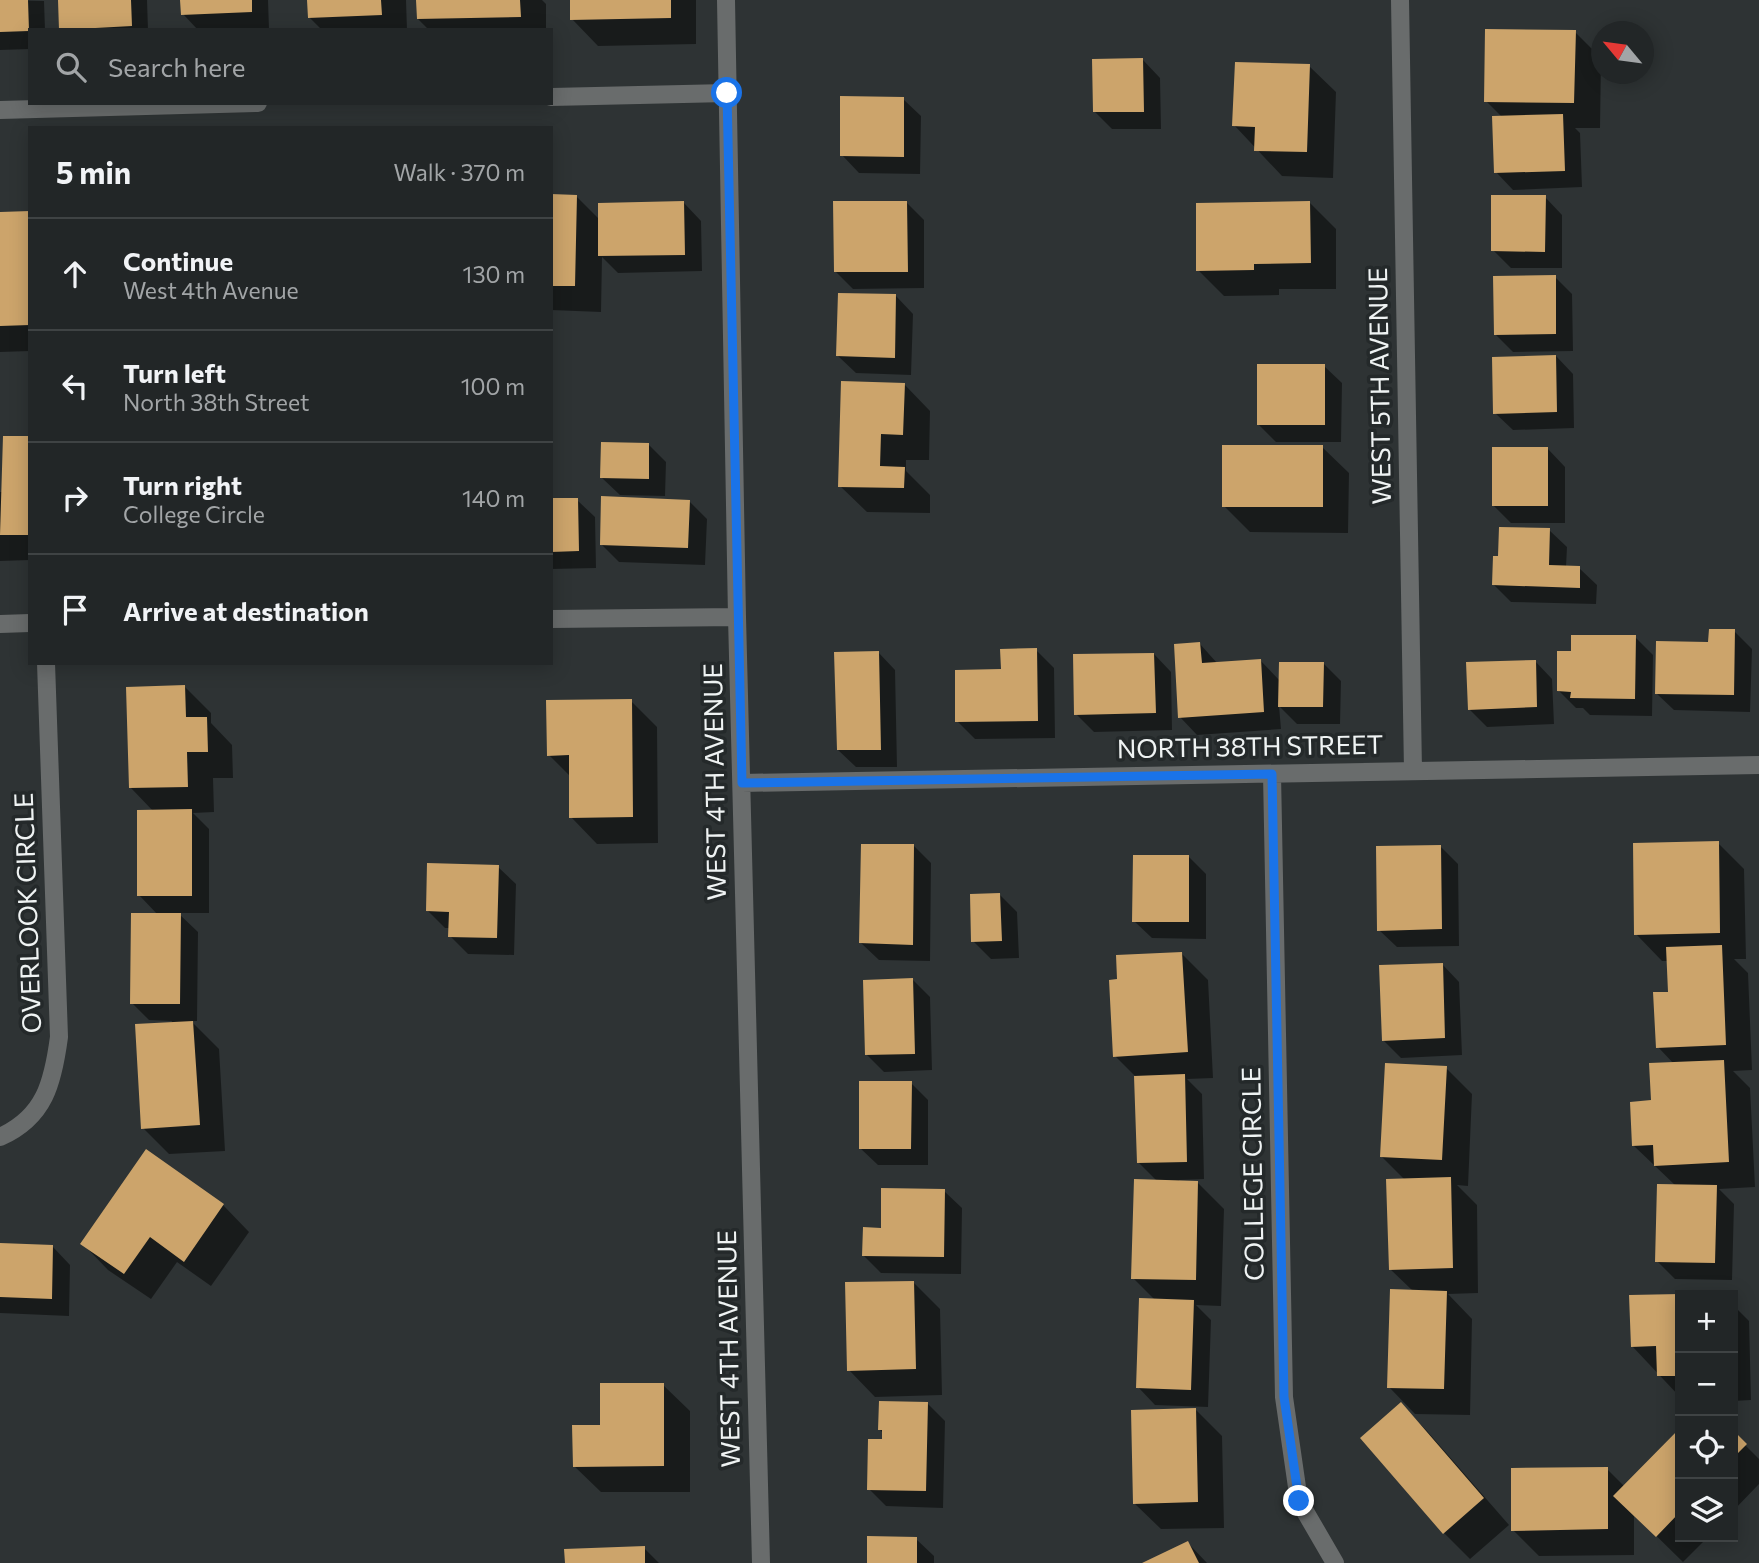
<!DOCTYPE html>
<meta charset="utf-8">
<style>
body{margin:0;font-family:Commissioner,sans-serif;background:#2e3233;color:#f1f3f6}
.controls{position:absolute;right:21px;bottom:21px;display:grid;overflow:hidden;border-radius:0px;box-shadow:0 4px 18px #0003}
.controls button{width:63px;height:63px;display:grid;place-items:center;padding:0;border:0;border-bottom:2px solid #3f4344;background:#222627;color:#f1f3f6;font:35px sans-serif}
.compass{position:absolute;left:1591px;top:21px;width:63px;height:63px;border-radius:50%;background:#222627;box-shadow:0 4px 18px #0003;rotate:299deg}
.stop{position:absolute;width:21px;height:21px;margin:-16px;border:5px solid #1a73e8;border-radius:50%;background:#fff}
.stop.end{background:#1a73e8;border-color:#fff;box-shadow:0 2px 7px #0008}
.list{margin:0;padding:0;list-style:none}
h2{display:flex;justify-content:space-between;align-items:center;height:91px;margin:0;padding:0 28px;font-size:30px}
h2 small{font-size:23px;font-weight:400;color:#a2a5a7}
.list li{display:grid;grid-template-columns:46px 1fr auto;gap:21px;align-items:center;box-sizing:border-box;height:112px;padding:0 28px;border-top:2px solid #3f4344}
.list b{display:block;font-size:26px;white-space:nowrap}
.list p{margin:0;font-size:23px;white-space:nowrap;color:#a2a5a7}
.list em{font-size:23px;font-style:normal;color:#a2a5a7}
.icon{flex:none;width:38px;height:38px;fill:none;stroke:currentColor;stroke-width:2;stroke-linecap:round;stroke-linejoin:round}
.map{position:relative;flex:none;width:1759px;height:1563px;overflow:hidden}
.search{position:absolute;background:#222627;box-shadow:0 4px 18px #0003;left:28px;top:28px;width:525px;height:77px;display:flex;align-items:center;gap:18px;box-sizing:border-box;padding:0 24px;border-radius:0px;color:#a2a5a7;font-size:26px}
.panel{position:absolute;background:#222627;box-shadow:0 4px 18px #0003;left:28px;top:126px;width:525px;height:539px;border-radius:0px}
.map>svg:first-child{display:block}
.shadow{fill:#0007}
.building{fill:#cca46b}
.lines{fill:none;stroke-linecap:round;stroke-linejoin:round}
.minor{stroke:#696c6c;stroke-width:18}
.route{stroke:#1a73e8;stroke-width:9}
.labels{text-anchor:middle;stroke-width:7;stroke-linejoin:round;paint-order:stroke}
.street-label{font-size:26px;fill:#eff3f3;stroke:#24292a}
</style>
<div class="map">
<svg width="1759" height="1563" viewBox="0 0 1759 1563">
<rect width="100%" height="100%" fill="#2e3334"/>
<path class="shadow" d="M0 0 44 1 45 30H30V49L0 50Z
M60 0H147L148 30H62Z
M182 0H268L269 29 198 30 183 14Z
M309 0H406L407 30H322L309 17Z
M418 0H542L546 4V30H429L418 19Z
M571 0H696V44L598 46 572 19Z
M1575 32 1601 58 1600 128H1575L1580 133 1582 187 1513 190 1496 172 1503 118 1486 101Z
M1143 60 1160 78 1161 129H1112L1095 112Z
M1309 66 1336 92 1333 178 1282 176 1234 125Z
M903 99 921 116 920 174 859 173 842 155Z
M551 196 577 197 600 220 684 203 701 221 702 271 618 273 602 257 601 312 551 310Z
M1545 197 1562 215V268H1511L1493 250Z
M907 203 924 220V288L853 289 835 271Z
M1310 203 1336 229V289H1279V295L1224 296 1198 270Z
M30 213V351L0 352V214Z
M1555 277 1572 294 1573 351 1513 352 1495 334Z
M896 296 913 314 911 375 856 373 838 356Z
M1556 356 1573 374 1574 428 1513 430 1495 413Z
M1324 366 1342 383 1341 442H1276L1258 424Z
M904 384 930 411 929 460H906V471L930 495V513L867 512 840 486Z
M30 438V560L0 561V492H5Z
M649 445 666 462 665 496 620 495 602 478Z
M1322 447 1349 473 1348 533 1250 532 1224 506Z
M1548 449 1565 467V523H1511L1493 505Z
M551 500H577L595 517 596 568 551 569Z
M689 501 707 519 705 565 619 562 601 544Z
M1549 530 1567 547 1566 567 1579 568 1597 585 1596 604 1511 602 1494 585 1500 558Z
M1734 631 1752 649 1750 712 1674 710 1656 693 1710 644Z
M1635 637 1653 655 1652 716 1590 715 1583 708H1576L1559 691 1573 653Z
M1200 644 1217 663 1260 660 1280 681 1324 664 1341 681 1340 724H1297L1279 706 1281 729 1197 735 1180 717Z
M1036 650 1054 668 1055 738 975 739 957 721Z
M878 652 895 670 897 767H856L838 750Z
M1154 654 1171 672 1172 730 1094 732 1076 714Z
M1535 661 1552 679 1554 724 1487 727 1469 709Z
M184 686 211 713V723L232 745 233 778H213L214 812 193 813 209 829V913H178L198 932 197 1021H191L219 1049 225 1151 169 1154 143 1128 172 1021 149 1020 132 1003 158 915 139 895 154 812 131 788Z
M631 701 657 727 658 843 597 844 571 817V777L549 755Z
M1718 843 1744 869 1746 959H1734L1748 973 1752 1070 1733 1071 1750 1088 1755 1187 1719 1189 1734 1204 1732 1280 1675 1279 1657 1261 1676 1186 1634 1146 1652 1102 1674 1064 1658 1047 1670 994 1668 961H1662L1636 934Z
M914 846 931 863 930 961 879 960 861 943Z
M1440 846 1458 864 1459 946 1397 947 1379 930Z
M1189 857 1206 874V939L1152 938 1134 921Z
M498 867 516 884 514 955 468 954 450 936V928H445L428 911Z
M1000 895 1017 912 1019 958 991 959 973 941Z
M1182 954 1208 980 1213 1078 1187 1079 1202 1094 1204 1179 1179 1180V1183H1198L1224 1209 1221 1306 1196 1305 1211 1320 1208 1407 1155 1405 1138 1387 1156 1301 1133 1278 1158 1182 1139 1163 1136 1077 1115 1056 1119 981Z
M1442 964 1459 982 1462 1055 1401 1058 1383 1040Z
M913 980 930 997 932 1070 884 1072 867 1055Z
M1446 1068 1472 1094 1468 1186 1457 1185 1477 1205 1478 1293 1448 1294 1472 1319 1470 1415 1415 1414 1389 1387 1413 1291 1390 1269 1405 1180 1382 1157Z
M911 1083 928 1100V1165H878L860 1148Z
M944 1191 962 1208 961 1274 881 1273 864 1256 883 1229Z
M223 1205 249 1232 211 1286 177 1262 151 1299 108 1270 82 1243Z
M0 1245 53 1247 70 1265 69 1316 0 1313Z
M914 1283 940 1309 942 1395 875 1397 849 1370Z
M1680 1295V1397L1632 1346 1631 1297Z
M1733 1305 1749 1321 1751 1400 1733 1401Z
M663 1385 690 1411V1492H601L574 1466 602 1427Z
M927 1403 945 1421 943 1508 886 1506 869 1489 884 1441V1434L880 1430Z
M1401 1404 1427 1431 1509 1525 1470 1559 1444 1533Z
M1196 1410 1222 1436 1224 1528 1161 1529 1134 1503Z
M1680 1430V1537H1708L1683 1562 1634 1514V1555L1539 1556 1513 1530 1607 1469 1625 1487Z
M1733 1433 1759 1459V1484L1733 1511Z
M916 1539 934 1556V1563H869Z
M1188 1543 1207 1563H1146Z
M644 1548 659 1563H567Z"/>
<path class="building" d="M0 0H28L29 31 0 32Z
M58 0H131L132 26 59 30Z
M180 0H252V12L181 15Z
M307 0H381L382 15 308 18Z
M416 0H520L521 17 417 19Z
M570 0H671V18L570 20Z
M1485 29 1576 30 1574 103 1484 102Z
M1143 58 1144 112H1093L1092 59Z
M1235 62 1310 64 1307 152 1254 151 1255 127 1232 126Z
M840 96 904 97V157L840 156Z
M1563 114 1565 171 1494 173 1492 116Z
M551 194 577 195 575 286H551Z
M1491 195H1546L1545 252 1491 251Z
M684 201 685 255 598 256V203Z
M833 201H907L908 272H834Z
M1310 201 1311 263 1254 264V270L1196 271V203Z
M30 211V325L0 326V212Z
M1556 275V334L1494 335 1493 276Z
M838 293 896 294 895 358 836 356Z
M1556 355 1557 412 1493 414 1492 357Z
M1257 364H1325V425H1257Z
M841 381 905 383 903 435 881 434 880 466 905 467 904 488 838 487Z
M3 436H30V535H0Z
M601 442 649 443V479L600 478Z
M1222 445H1323V507H1222Z
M1492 447H1548V506H1492Z
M601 496 690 500 688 548 600 545Z
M551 498H578L579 551 551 552Z
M1499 527 1550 528 1549 565 1580 566V588L1492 585 1493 556H1498Z
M1709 629H1735L1734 695 1655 694 1656 641 1708 642Z
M1571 635H1636L1635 699 1570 698 1571 692 1557 691V651H1571Z
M1200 642 1202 663 1261 659 1264 712 1178 718 1174 644Z
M1037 648 1038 721 955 722V670L1001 669 1000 649Z
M879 651 881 750H837L834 652Z
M1154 653 1156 713 1074 715 1073 654Z
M1536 660 1537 707 1468 710 1466 662Z
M1279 662H1324L1323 707H1278Z
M185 685 186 717H207L208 752H187L188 787 129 788 126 687Z
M632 699 633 817 569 818V755L547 756 546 700Z
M192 809V896H137V810Z
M1719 841 1720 933 1634 935 1633 843Z
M861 844H914L913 945 859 943Z
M1441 845 1442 929 1377 931 1376 846Z
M1133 855H1189V922H1132Z
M427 863 499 865 497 938 448 937 449 912 426 911Z
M1000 893 1002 941 971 942 970 894Z
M131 913H181L180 1004H130Z
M1722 945 1726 1045 1656 1048 1653 992H1668L1666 947Z
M1182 952 1188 1052 1113 1057 1109 980 1117 979 1116 955Z
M1443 963 1445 1038 1382 1041 1379 965Z
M913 978 915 1054 865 1055 863 980Z
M193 1021 200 1125 141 1129 135 1024Z
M1724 1060 1729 1162 1654 1166 1653 1145 1632 1146 1630 1102 1651 1100 1649 1063Z
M1385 1063 1447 1066 1442 1160 1380 1157Z
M1185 1074 1187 1162 1137 1163 1134 1076Z
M859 1081H912L911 1149H859Z
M146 1149 224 1204 184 1262 150 1237 124 1274 80 1244Z
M1451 1177 1453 1268 1389 1270 1386 1179Z
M1134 1179 1198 1181 1196 1280 1131 1279Z
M1657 1184 1717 1185 1715 1263 1655 1262Z
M881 1188 945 1189 944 1257 862 1256 863 1227 881 1228Z
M0 1243 53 1245 52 1299 0 1297Z
M914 1281 916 1369 847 1371 845 1282Z
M1390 1289 1447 1291 1444 1389 1387 1388Z
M1680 1294V1376H1657L1656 1346 1631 1347 1629 1295Z
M1139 1298 1194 1300 1191 1390 1136 1388Z
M600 1383H664V1466L573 1467 572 1425H600Z
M879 1401 928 1402 926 1491 867 1490 868 1439H882V1430H878Z
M1401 1402 1484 1498 1443 1534 1360 1438Z
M1196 1408 1198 1502 1133 1504 1131 1410Z
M1680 1428V1512L1656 1537 1613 1496Z
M1733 1430 1747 1444 1733 1458Z
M1608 1467V1529L1511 1531V1468Z
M867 1536 917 1537V1563H867Z
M1188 1541 1199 1563H1142Z
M645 1546V1563H565L564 1549Z"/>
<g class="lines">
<path class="minor" d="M726 0 737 617 761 1563
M1400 0 1413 771
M551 97 727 93
M0 110 258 103
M551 619 737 617
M0 624 30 623
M1272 774 1284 1397 1299 1501 1335 1563
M742 783 1759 765
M0 1137C45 1117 53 1082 59 1037L46 663"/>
</g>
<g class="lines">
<path class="route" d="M727 93 742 783 1272 774 1284 1397 1299 1501"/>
</g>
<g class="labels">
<g class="street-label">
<text transform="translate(1380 386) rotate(-91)" y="9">WEST 5TH AVENUE</text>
<text transform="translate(1250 747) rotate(-1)" y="9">NORTH 38TH STREET</text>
<text transform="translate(715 782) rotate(-91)" y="9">WEST 4TH AVENUE</text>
<text transform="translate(28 913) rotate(-92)" y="9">OVERLOOK CIRCLE</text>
<text transform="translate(1253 1174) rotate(-91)" y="9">COLLEGE CIRCLE</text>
<text transform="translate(729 1349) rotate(-91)" y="9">WEST 4TH AVENUE</text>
</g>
</g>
</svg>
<div class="controls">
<button>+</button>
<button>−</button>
<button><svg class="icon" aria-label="locate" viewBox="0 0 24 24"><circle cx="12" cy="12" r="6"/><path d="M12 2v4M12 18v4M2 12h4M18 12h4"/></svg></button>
<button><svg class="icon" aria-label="layers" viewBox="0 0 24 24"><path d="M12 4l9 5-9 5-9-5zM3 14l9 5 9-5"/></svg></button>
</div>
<svg class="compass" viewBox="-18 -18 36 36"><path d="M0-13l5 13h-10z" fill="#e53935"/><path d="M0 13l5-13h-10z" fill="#a2a5a7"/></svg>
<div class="stop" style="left:727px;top:93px"></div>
<div class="stop end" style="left:1299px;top:1501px"></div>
<div class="search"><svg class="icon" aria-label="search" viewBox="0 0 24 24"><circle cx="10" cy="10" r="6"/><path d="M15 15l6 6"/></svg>Search here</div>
<section class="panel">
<h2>5 min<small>Walk · 370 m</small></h2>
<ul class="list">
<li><svg class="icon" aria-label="ahead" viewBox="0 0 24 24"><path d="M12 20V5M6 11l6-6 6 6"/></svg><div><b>Continue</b><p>West 4th Avenue</p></div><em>130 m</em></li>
<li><svg class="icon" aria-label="left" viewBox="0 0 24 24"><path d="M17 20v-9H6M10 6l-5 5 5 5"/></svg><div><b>Turn left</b><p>North 38th Street</p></div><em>100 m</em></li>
<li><svg class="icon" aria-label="right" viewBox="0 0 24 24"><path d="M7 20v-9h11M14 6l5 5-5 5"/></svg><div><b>Turn right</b><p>College Circle</p></div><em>140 m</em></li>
<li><svg class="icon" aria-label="arrive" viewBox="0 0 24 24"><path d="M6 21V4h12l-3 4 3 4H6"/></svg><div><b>Arrive at destination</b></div></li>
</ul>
</section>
</div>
